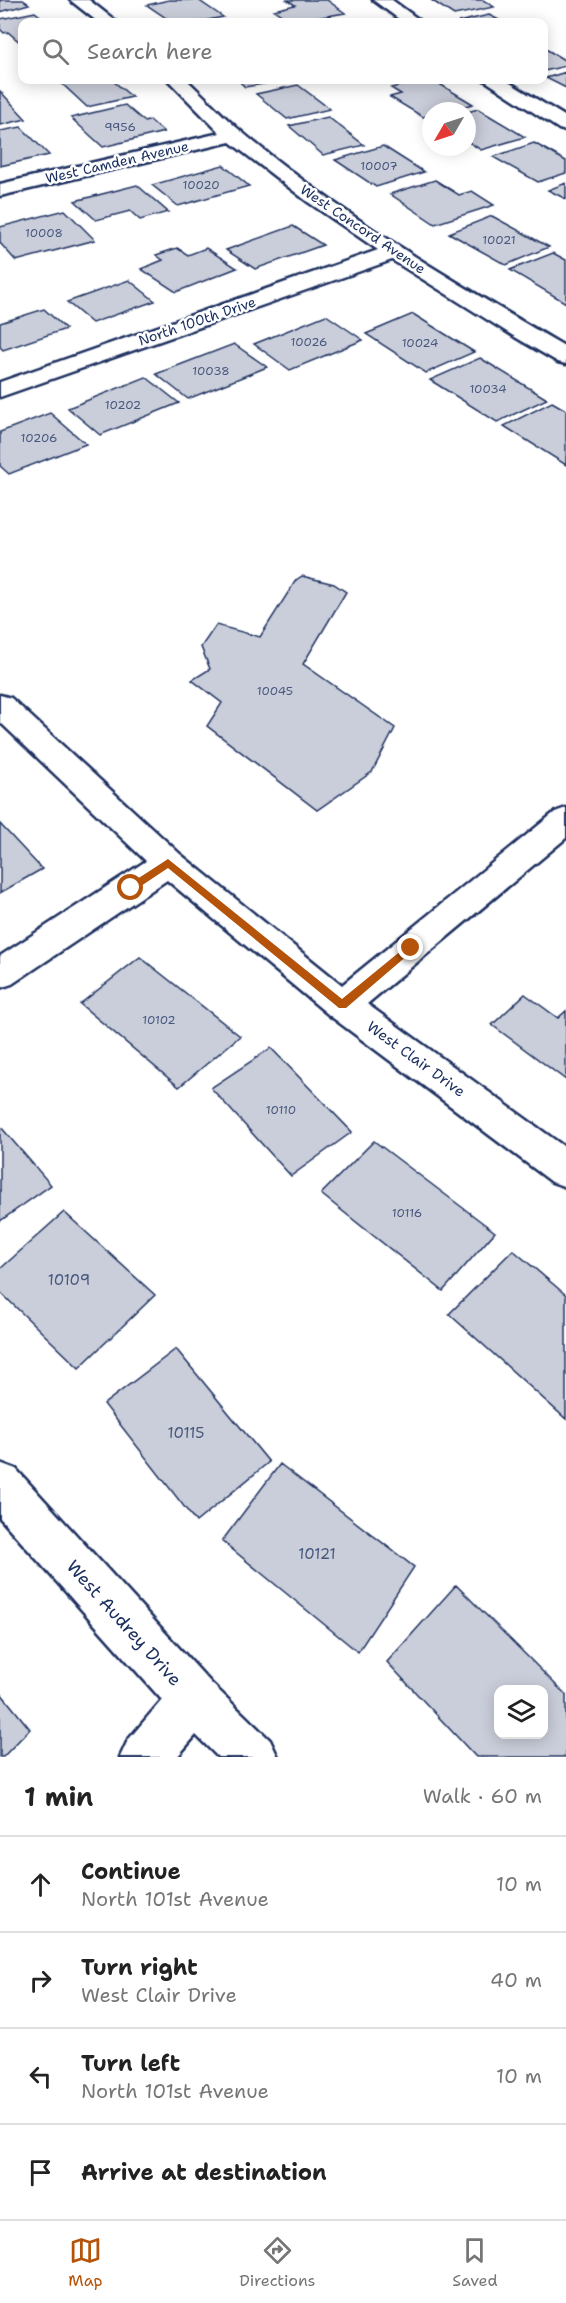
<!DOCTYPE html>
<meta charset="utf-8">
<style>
body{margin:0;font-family:"Shantell Sans",sans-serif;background:#f2f2f2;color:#222}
.controls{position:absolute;right:18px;bottom:18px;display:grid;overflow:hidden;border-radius:12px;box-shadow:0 3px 15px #0003}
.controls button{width:54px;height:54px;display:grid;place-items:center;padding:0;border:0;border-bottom:2px solid #e0e0e0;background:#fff;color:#222;font:30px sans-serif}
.compass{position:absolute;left:422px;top:102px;width:54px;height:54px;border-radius:50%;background:#fff;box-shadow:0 3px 15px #0003;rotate:231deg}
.stop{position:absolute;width:18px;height:18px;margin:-14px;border:4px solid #b45309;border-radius:50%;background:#fff}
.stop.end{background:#b45309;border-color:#fff;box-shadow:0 2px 6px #0008}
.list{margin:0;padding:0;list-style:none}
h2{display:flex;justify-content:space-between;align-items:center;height:78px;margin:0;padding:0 24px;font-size:26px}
h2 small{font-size:20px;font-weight:400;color:#767676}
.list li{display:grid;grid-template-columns:39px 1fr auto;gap:18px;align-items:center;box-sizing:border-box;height:96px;padding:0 24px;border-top:2px solid #e0e0e0}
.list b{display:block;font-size:22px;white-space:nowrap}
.list p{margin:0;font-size:20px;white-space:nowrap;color:#767676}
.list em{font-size:20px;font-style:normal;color:#767676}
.icon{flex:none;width:33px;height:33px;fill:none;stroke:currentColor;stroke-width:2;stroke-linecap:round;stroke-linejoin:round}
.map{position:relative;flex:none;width:566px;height:1757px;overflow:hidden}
.search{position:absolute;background:#fff;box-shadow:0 3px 15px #0003;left:18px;right:18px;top:18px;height:66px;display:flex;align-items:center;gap:15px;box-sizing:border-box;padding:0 21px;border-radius:12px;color:#767676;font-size:22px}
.sheet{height:462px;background:#fff}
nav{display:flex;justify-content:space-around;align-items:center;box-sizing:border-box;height:84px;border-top:2px solid #e0e0e0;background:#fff;font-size:16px;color:#767676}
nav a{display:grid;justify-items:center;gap:3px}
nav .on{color:#b45309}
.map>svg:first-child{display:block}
.building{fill:#caceda;stroke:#1b2f5e;stroke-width:1.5;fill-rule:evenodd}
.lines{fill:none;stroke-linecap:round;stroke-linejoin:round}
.street-casing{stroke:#1b2f5e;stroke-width:5}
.street{fill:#fff;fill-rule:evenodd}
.route{fill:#b45309}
.labels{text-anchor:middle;stroke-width:5;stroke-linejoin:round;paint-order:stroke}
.number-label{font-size:12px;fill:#47577d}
.far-street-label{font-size:14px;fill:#1b2f5e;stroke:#fff}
.street-label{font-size:15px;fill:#1b2f5e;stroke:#fff}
.near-number-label{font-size:15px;fill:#47577d}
.near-street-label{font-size:18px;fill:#1b2f5e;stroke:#fff}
</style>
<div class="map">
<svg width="566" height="1757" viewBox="0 0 566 1757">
<rect width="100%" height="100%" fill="#fff"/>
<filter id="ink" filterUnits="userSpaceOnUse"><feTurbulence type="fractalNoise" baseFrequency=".0167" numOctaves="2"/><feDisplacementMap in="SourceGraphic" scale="12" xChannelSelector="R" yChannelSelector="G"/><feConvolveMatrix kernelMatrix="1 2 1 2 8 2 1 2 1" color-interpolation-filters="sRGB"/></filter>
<g filter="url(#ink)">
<path class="building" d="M0 0H23L29 4 0 12Z
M169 0H198L223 17 198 22H172L147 5Z
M287 0H327L345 13 292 22 274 10 295 5Z
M431 0H483L494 7 454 15Z
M35 12 48 22H22V44L8 32 4 33 0 29V19Z
M489 15 503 22H458Z
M544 48 566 61V66L544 71Z
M566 72V88L546 78Z
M58 80H112L132 97 87 107Z
M238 80H287L245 87Z
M422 80H433L473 104 446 111H431V115L423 117 390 97 401 94 391 88Z
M298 85 330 109 287 119 256 94Z
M0 91 26 119 0 125Z
M125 105 145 122 150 120 164 132 103 147 71 118Z
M478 109 525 137 481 150 467 141V112Z
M328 117 364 145 323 155 289 126Z
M21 127 49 155 0 166V131Z
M534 143 566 161V173L538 182 493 157Z
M383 146 424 172 376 187 335 160Z
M223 165 249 186 178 206 152 185Z
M435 180 459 195 472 191 494 205 435 224 390 194Z
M566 183V199L548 190Z
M137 185 168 212 140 220 130 211 96 220 75 201Z
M65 210 95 240 16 261 0 243V227Z
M492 216 549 247 506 265 449 233Z
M293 226 323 245 255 269 226 250Z
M177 248 188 255 206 248 237 268 176 292 141 269 163 260 156 255Z
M553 253 566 260V303L510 270Z
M129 280 155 301 92 323 67 302Z
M44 309 66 329 3 350 0 347V323Z
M413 314 474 352 426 373 366 334Z
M326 315 363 340 290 370 254 344Z
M234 344 267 367 188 399 156 374Z
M480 358 547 399 497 422 430 380Z
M146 377 179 403 100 435 68 408Z
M552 402 566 410V465L504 426Z
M50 413 86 444 9 474 0 466V432Z
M302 576 334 584 346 592 303 664 395 728 372 772 317 810 207 726 222 703 192 680 210 669 201 647 216 625 260 637 296 580Z
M0 824 42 869 0 893Z
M140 957 240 1036 179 1087 80 1004Z
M525 994 558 1018 566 1011V1080L492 1025Z
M271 1048 352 1132 291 1176 211 1088Z
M0 1126 51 1185 0 1221Z
M374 1141 495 1232 443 1291 321 1194Z
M64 1212 155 1295 79 1368 0 1292V1269Z
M513 1250 566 1295V1419L449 1314Z
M176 1349 269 1462 196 1522 104 1404Z
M280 1464 414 1567 358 1652 222 1541Z
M456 1585 566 1695V1757H476L387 1662ZM498 1690H544V1734H498Z
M0 1692 30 1729 3 1757H0Z"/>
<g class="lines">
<g class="street-casing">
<path id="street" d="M70 0H89L117 22H98Z
M373 0H392L422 22H403Z
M168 80H187C203 95 219 112 236 127 336 213 453 281 566 347V364L558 362 515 337 392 260 0 397V382L378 250 308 202 230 142 0 196V184L220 133Z
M484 80H505L566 117V131L559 129Z
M0 695 11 698 180 854 342 985 555 812 566 808V838L367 1004 566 1148V1187L552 1182 329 1015 167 880 12 984 0 988V956L146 861 0 722Z
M0 1463 16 1469 211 1683 270 1740 278 1757H218L196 1735 177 1757H120L128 1740 162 1700 0 1518Z"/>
</g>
<use href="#street" class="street"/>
</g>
</g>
<path class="route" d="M168 859 342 999 408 945 411 944 416 948 346 1008H339L168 868 135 890H128V885Z"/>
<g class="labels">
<g class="number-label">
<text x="120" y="131">9956</text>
<text x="379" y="170">10007</text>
<text x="201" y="189">10020</text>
<text x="44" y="237">10008</text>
<text x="499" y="244">10021</text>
<text x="309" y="346">10026</text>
<text x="420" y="347">10024</text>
<text x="211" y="375">10038</text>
<text x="488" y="393">10034</text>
<text x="123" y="409">10202</text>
<text x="39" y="442">10206</text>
<text x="275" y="695">10045</text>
<text x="159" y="1024">10102</text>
<text x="281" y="1114">10110</text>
<text x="407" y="1217">10116</text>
</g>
<g class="far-street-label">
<text transform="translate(117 162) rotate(-13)" y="5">West Camden Avenue</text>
<text transform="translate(363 229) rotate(34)" y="5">West Concord Avenue</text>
<text transform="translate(197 321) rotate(-19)" y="5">North 100th Drive</text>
</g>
<g class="street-label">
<text transform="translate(416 1059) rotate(36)" y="5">West Clair Drive</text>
</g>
<g class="near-number-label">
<text x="69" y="1285">10109</text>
<text x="186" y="1438">10115</text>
<text x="317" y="1559">10121</text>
</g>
<g class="near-street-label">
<text transform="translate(124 1623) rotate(48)" y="6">West Audrey Drive</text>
</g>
</g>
</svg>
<div class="controls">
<button><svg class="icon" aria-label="layers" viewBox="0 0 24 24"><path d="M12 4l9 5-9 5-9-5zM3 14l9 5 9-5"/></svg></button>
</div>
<svg class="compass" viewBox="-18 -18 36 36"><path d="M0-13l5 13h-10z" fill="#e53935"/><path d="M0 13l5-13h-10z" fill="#767676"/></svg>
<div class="stop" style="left:131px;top:888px"></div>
<div class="stop end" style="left:411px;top:948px"></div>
<div class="search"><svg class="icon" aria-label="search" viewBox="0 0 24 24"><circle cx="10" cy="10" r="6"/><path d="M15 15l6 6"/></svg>Search here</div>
</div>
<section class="sheet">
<h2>1 min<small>Walk · 60 m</small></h2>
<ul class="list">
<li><svg class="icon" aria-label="ahead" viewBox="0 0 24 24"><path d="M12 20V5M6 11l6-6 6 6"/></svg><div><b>Continue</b><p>North 101st Avenue</p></div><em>10 m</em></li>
<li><svg class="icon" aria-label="right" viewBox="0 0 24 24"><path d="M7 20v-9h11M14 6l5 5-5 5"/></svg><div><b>Turn right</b><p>West Clair Drive</p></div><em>40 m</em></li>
<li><svg class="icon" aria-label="left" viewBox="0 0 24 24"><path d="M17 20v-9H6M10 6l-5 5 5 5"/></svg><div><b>Turn left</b><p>North 101st Avenue</p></div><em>10 m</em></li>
<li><svg class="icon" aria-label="arrive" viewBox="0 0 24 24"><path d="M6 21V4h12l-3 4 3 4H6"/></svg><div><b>Arrive at destination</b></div></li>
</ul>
</section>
<nav>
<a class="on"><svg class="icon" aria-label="map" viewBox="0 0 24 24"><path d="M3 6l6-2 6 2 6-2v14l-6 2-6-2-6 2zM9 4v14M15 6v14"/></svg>Map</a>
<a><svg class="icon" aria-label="directions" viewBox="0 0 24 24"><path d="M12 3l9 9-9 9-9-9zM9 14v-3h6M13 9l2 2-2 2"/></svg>Directions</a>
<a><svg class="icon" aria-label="saved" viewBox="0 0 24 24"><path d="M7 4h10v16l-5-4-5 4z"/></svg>Saved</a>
</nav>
